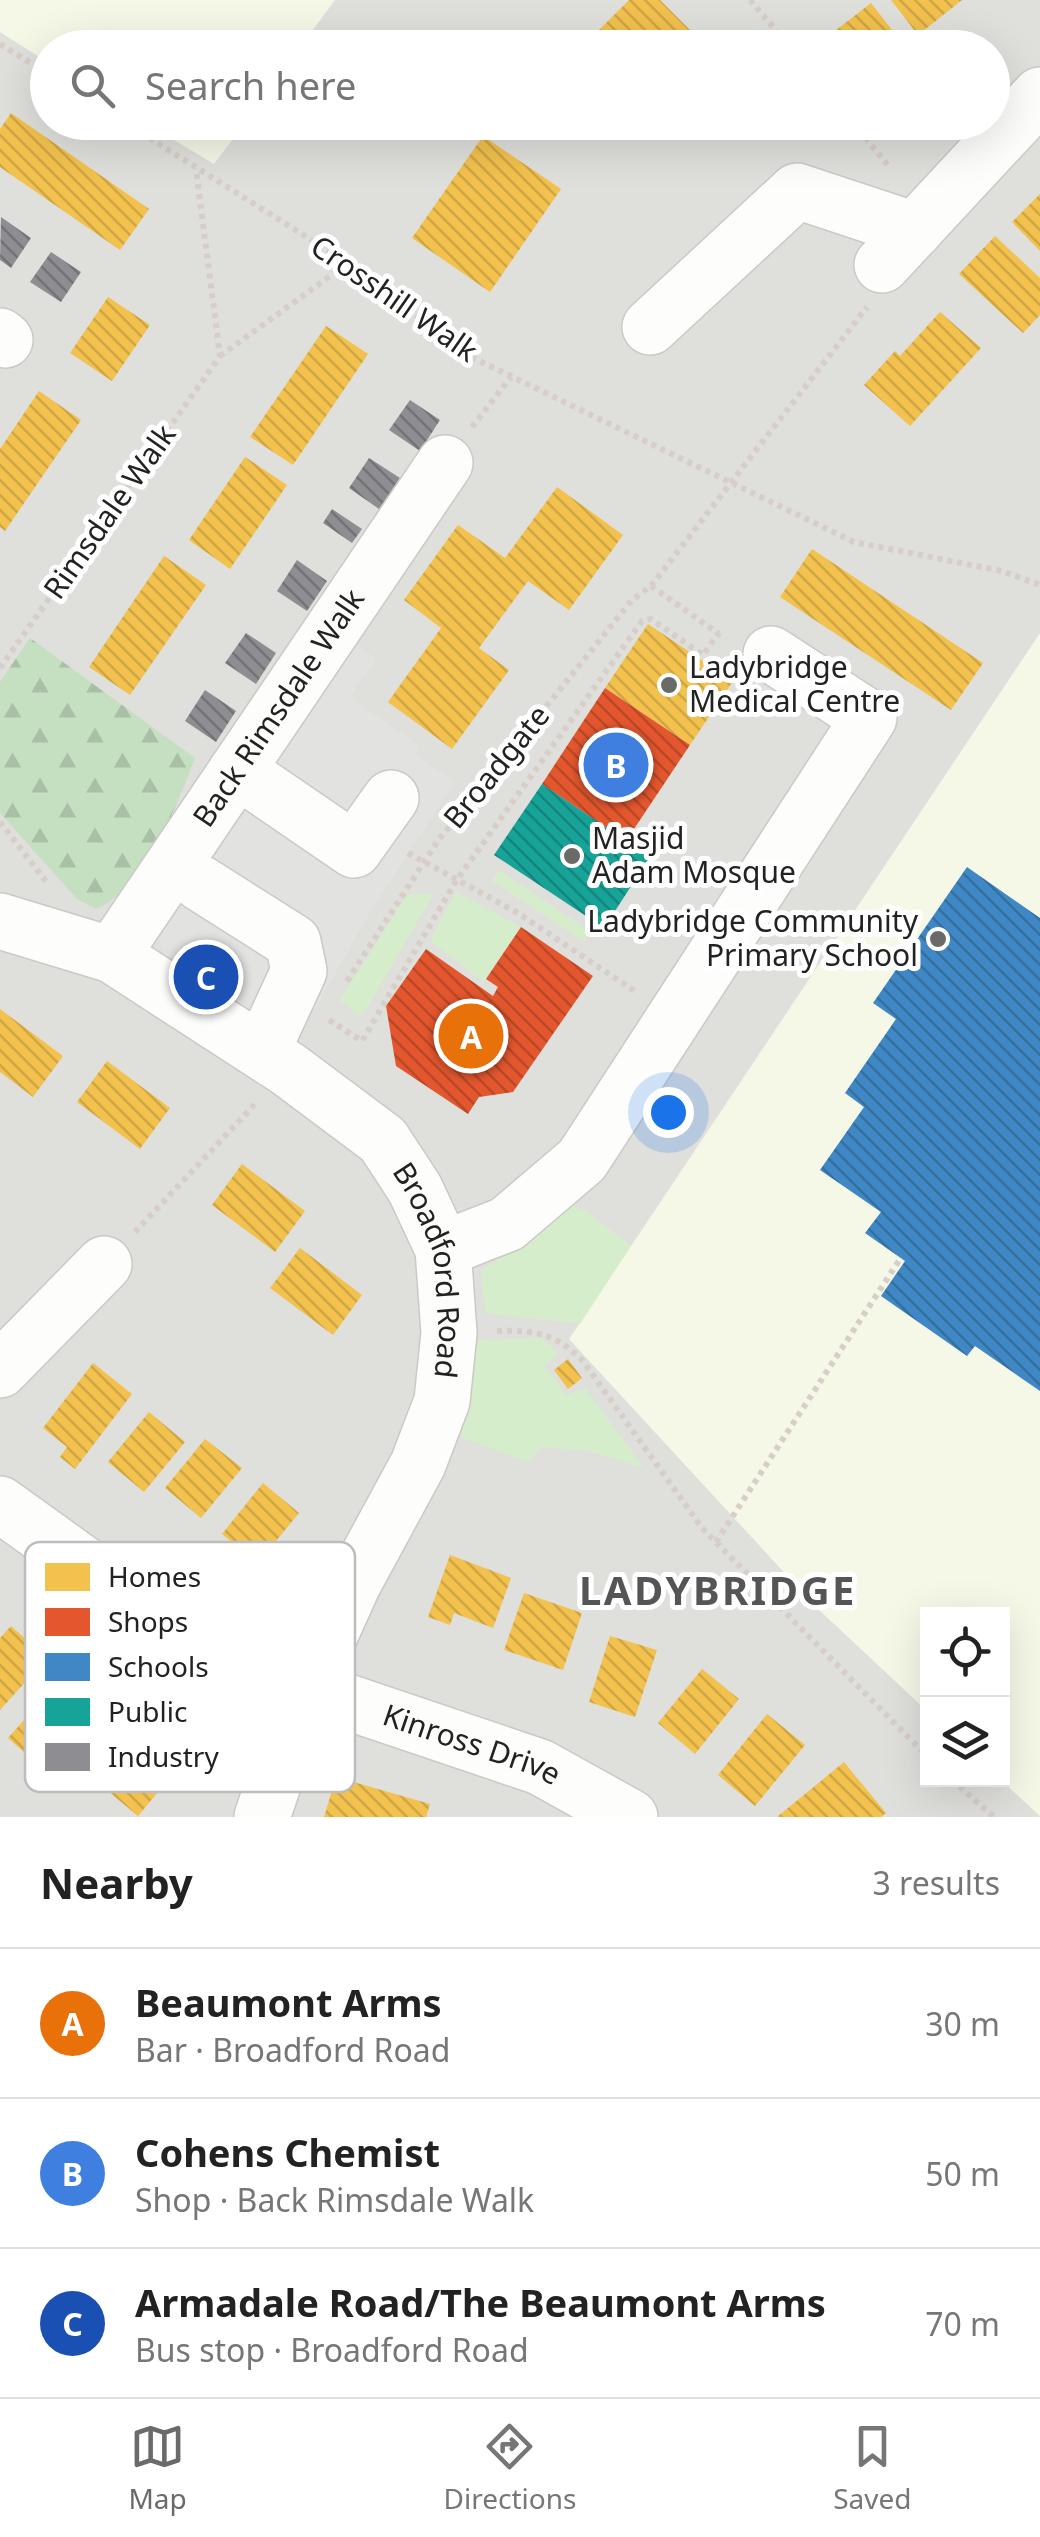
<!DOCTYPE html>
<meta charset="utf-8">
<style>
body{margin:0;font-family:"Noto Sans",sans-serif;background:#f2f2f2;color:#222}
.controls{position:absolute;right:30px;bottom:30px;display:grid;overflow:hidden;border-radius:0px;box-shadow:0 10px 40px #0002}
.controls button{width:90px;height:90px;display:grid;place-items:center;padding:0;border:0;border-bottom:2px solid #e0e0e0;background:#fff;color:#222;font:50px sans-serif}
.you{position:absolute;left:668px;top:1112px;width:35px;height:35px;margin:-25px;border:8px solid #fff;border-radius:50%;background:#1a73e8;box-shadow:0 0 0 15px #1a73e833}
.badge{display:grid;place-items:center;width:65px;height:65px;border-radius:50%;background:#6a6a68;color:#fff;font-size:32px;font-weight:700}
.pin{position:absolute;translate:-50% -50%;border:5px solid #fff;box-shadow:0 2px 10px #0006}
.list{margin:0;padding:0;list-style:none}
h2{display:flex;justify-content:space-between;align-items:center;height:130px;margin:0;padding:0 40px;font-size:42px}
h2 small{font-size:32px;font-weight:400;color:#767676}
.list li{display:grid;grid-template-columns:65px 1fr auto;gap:30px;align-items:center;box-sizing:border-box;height:150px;padding:0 40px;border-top:2px solid #e0e0e0}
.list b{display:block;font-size:38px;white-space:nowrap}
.list p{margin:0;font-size:32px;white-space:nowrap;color:#767676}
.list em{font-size:32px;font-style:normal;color:#767676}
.icon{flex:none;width:55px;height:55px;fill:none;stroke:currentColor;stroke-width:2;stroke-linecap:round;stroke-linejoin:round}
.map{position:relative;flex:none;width:1040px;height:1817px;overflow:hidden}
.search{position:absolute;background:#fff;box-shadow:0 10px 40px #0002;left:30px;right:30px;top:30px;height:110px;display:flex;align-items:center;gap:25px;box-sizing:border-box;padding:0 35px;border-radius:55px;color:#767676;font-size:38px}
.sheet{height:580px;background:#fff}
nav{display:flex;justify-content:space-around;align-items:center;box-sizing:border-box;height:140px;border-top:2px solid #e0e0e0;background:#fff;font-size:28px;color:#767676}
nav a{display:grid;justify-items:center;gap:5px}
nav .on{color:#6a6a68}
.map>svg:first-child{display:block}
.residential{fill:#dfdfdc;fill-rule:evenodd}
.education{fill:#f5f8e7}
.grass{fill:#d6edcb}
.forest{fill:url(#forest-firs)}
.parking{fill:#e2e2e0}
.homes{fill:url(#homes-back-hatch)}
.shops{fill:url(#shops-back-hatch)}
.schools{fill:url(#schools-back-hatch)}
.public{fill:url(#public-back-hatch)}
.industry{fill:url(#industry-back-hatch)}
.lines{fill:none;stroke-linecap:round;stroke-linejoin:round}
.minor-casing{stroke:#c9c9c7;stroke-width:58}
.path{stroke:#d8cec9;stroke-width:6;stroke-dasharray:5 5;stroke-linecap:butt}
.minor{stroke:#fdfdfc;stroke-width:55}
.poi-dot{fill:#6a6a68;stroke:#fff;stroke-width:4}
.labels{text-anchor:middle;stroke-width:10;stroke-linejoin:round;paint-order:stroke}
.street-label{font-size:30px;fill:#222;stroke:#fff}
.poi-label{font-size:30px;fill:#222;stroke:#fff;text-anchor:start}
.district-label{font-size:40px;font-weight:bold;letter-spacing:2.5px;fill:#555;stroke:#fff}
.key{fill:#fff;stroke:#bdbdbd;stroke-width:2.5}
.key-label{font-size:28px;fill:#222}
</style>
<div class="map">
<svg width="1040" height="1817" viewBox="0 0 1040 1817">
<defs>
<pattern id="forest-firs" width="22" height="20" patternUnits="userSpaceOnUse" patternTransform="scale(2.5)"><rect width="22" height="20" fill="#c5dfc1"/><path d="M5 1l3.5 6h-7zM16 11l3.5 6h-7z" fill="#a9bfa6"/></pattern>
<pattern id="homes-back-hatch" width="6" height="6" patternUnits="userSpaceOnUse" patternTransform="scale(2.5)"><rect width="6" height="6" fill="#f2c14e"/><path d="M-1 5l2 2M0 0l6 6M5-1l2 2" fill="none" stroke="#cfa644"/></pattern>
<pattern id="shops-back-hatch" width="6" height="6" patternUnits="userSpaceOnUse" patternTransform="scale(2.5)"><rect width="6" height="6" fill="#e4572e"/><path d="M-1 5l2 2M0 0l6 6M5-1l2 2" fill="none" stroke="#b84827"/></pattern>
<pattern id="schools-back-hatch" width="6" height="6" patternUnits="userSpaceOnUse" patternTransform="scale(2.5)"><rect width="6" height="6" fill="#3f88c5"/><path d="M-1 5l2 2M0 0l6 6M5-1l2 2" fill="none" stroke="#346fa0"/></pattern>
<pattern id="public-back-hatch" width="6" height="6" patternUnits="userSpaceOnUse" patternTransform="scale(2.5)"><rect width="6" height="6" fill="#17a398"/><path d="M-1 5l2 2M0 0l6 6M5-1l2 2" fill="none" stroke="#14847c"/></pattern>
<pattern id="industry-back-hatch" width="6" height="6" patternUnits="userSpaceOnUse" patternTransform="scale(2.5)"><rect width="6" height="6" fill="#8d8d92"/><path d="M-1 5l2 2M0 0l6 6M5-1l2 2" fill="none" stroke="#737377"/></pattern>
</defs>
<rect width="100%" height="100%" fill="#f0f0eb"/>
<path class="residential" d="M0 0H1040V1817H0ZM48 48H992V122H48ZM928 1614H1002V1780H928Z"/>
<path class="education" d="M0 0H335L300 47 48 48 47 62 0 32Z
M146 123H245L214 164Z
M1040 633V1816L1001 1780 1002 1614H928L927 1711 816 1607 569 1339Z"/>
<path class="grass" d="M499 870 589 931 585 942 492 881Z
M456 892 521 927 483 982 430 940Z
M434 893 366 1010 357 1015 340 1000 407 895Z
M565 1205 585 1210 631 1246 580 1324 485 1313 481 1271 555 1218Z
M542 1338 558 1353 545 1366 566 1395 585 1388 644 1468 589 1451 541 1447 528 1462 456 1435 478 1340Z"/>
<path class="forest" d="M30 638 195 758C177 805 145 888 96 909L77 899 0 813V682Z"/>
<path class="parking" d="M347 637 376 659 350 697 420 746 414 754 455 782 369 914 297 1041 164 955 156 928Z"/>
<path class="homes" d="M629 0H660L704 44 700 48H614L598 31Z
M891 0H962L918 35Z
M871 3 906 48H828L822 41Z
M11 113 149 209 120 250 0 167V129Z
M483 136 561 189 490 292 412 238Z
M1040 194V251L1012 222Z
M995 236 1040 278V315L1023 333 959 274Z
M108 297 150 325 112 381 70 353Z
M940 312 981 348 910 426 864 385 895 351 900 356Z
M326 326 368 354 293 465 250 437Z
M39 391 81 420 5 531 0 527V449Z
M245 457 287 485 230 569 189 540Z
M557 487 623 535 569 610 528 581 479 648 509 670 452 749 388 702 441 628 404 600 458 525 505 558Z
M812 549 983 663 951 710 780 597Z
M164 556 206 585 130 695 89 667Z
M648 624 733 681 690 745 605 688Z
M0 1009 63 1056 33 1097 0 1072Z
M107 1061 170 1108 140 1149 77 1102Z
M242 1164 305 1211 275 1252 212 1205Z
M300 1248 362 1295 333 1335 270 1288Z
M568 1359 582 1378 568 1389 554 1370Z
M93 1363 132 1394 75 1469 60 1457 67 1447 43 1428Z
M149 1412 185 1442 144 1492 108 1462Z
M205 1439 242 1468 201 1518 165 1488Z
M263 1483 299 1513 258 1563 222 1534Z
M450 1555 511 1578 493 1628 454 1613 450 1625 428 1617Z
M524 1593 582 1613 563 1670 504 1650Z
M11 1626 47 1658 0 1710V1638Z
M610 1636 657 1650 635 1717 589 1702Z
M75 1663 111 1695 44 1770 8 1738Z
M702 1669 739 1699 695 1754 658 1723Z
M767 1714 805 1745 755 1806 718 1775Z
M150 1732 184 1761 138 1816 97 1782 119 1755 126 1761Z
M844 1762 886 1813 881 1817H777Z
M336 1777 430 1804 426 1817H324Z"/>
<path class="shops" d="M605 688 690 745 626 841 542 784Z
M521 927 593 976 513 1092 479 1097 468 1114 396 1066 386 1006 426 949 493 996 498 987 486 979Z"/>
<path class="schools" d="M967 867 1040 918V1391L975 1346 967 1356 881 1296 905 1261 865 1233 881 1212 820 1170 864 1107 845 1093 896 1019 873 1003Z"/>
<path class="public" d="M542 784 650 857 604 928 494 855Z"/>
<path class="industry" d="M1 217 31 238 11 268 0 260Z
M51 252 81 272 61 302 30 282Z
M410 400 440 420 420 451 389 430Z
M369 458 400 478 379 509 349 488Z
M332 509 362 529 352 543 323 523Z
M297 560 327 581 307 611 277 591Z
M246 633 276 653 256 684 225 663Z
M205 690 236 711 216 742 185 721Z"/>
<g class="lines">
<g class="minor-casing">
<g id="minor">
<path d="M882 265 1040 95"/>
<path d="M650 327 797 191 915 230"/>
<path d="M0 336 5 340"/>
<path d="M237 770 354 850 391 798"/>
<path d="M200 883 293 942 299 971 262 1051"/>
<path id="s1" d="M0 921 112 955 288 1069 383 1140 415 1189 443 1249 449 1333 442 1401 418 1464 353 1584 306 1688 262 1817"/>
<path id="s2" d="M112 955 445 463"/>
<path d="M443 1249 507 1224 582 1160 869 718 771 654"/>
<path d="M0 1370 104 1264"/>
<path d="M0 1504 193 1643"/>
<path id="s3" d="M306 1688 540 1767 630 1817"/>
</g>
</g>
<path class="path" d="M750 0 791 48
M0 44 48 74
M124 122 348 263 465 354 854 542 1002 571 1040 585
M853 122 890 168
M220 356 348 263
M472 427 511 377
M651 586 719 634
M0 668 220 356 196 169
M0 822 48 884
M408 853 518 913 636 992
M347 981 437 842 632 600 651 586 867 307
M329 1020 362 1041 456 881 642 621 651 619 703 655 719 633
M135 1232 256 1103
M497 1331C535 1330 555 1333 583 1361L702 1528 928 1757
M716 1542 900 1259
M236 1630 252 1625 275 1639
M210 1685 247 1714
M952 1780 994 1817"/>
<use href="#minor" class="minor"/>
</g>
<g class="poi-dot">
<circle cx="669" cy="685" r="10"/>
<circle cx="572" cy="856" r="10"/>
<circle cx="938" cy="939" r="10"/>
</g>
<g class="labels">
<g class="street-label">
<text transform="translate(394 299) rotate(35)" y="10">Crosshill Walk</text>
<text transform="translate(110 512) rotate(-55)" y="10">Rimsdale Walk</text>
<text dy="10" stroke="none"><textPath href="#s2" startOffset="298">Back Rimsdale Walk</textPath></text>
<text transform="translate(497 767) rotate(-51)" y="10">Broadgate</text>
<text dy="10" stroke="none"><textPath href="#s1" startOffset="588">Broadford Road</textPath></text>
<text dy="10" stroke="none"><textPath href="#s3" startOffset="175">Kinross Drive</textPath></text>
</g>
<g class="poi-label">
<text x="689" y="678">Ladybridge<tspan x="689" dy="34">Medical Centre</tspan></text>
<text x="592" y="849">Masjid<tspan x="592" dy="34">Adam Mosque</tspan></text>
<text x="918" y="932" text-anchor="end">Ladybridge Community<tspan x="918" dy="34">Primary School</tspan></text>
</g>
<g class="district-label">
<text x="718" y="1605">LADYBRIDGE</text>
</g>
</g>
<rect x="25" y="1542" width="330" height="250" rx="15" class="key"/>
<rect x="45" y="1563" width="45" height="28" fill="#f2c14e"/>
<rect x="45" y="1608" width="45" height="28" fill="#e4572e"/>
<rect x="45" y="1653" width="45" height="28" fill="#3f88c5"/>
<rect x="45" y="1698" width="45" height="28" fill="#17a398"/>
<rect x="45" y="1743" width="45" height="28" fill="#8d8d92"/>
<g class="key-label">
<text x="108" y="1587">Homes</text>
<text x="108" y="1632">Shops</text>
<text x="108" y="1677">Schools</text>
<text x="108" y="1722">Public</text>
<text x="108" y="1767">Industry</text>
</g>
</svg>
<div class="controls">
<button><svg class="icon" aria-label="locate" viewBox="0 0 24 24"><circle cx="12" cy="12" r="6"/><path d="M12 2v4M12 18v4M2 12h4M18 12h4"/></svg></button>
<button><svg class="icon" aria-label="layers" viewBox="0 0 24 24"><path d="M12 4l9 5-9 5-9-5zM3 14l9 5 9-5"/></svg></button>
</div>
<div class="you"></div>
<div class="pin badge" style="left:471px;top:1036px;background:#e8710a">A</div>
<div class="pin badge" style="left:616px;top:765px;background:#3f7fe0">B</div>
<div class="pin badge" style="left:206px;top:977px;background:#1a4fb4">C</div>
<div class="search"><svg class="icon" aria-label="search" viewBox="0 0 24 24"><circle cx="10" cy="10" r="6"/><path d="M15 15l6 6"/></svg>Search here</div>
</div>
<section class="sheet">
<h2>Nearby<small>3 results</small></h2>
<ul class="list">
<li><span class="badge" style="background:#e8710a">A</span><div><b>Beaumont Arms</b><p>Bar · Broadford Road</p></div><em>30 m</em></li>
<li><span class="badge" style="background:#3f7fe0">B</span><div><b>Cohens Chemist</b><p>Shop · Back Rimsdale Walk</p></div><em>50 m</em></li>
<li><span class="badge" style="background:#1a4fb4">C</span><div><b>Armadale Road/The Beaumont Arms</b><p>Bus stop · Broadford Road</p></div><em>70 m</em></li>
</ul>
</section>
<nav>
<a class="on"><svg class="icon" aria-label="map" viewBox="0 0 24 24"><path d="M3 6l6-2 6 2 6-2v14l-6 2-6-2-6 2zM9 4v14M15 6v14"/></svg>Map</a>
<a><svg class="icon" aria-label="directions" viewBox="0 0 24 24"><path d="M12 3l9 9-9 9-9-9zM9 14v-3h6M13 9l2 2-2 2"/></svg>Directions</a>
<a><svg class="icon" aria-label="saved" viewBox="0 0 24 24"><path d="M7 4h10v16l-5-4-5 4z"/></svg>Saved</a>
</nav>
